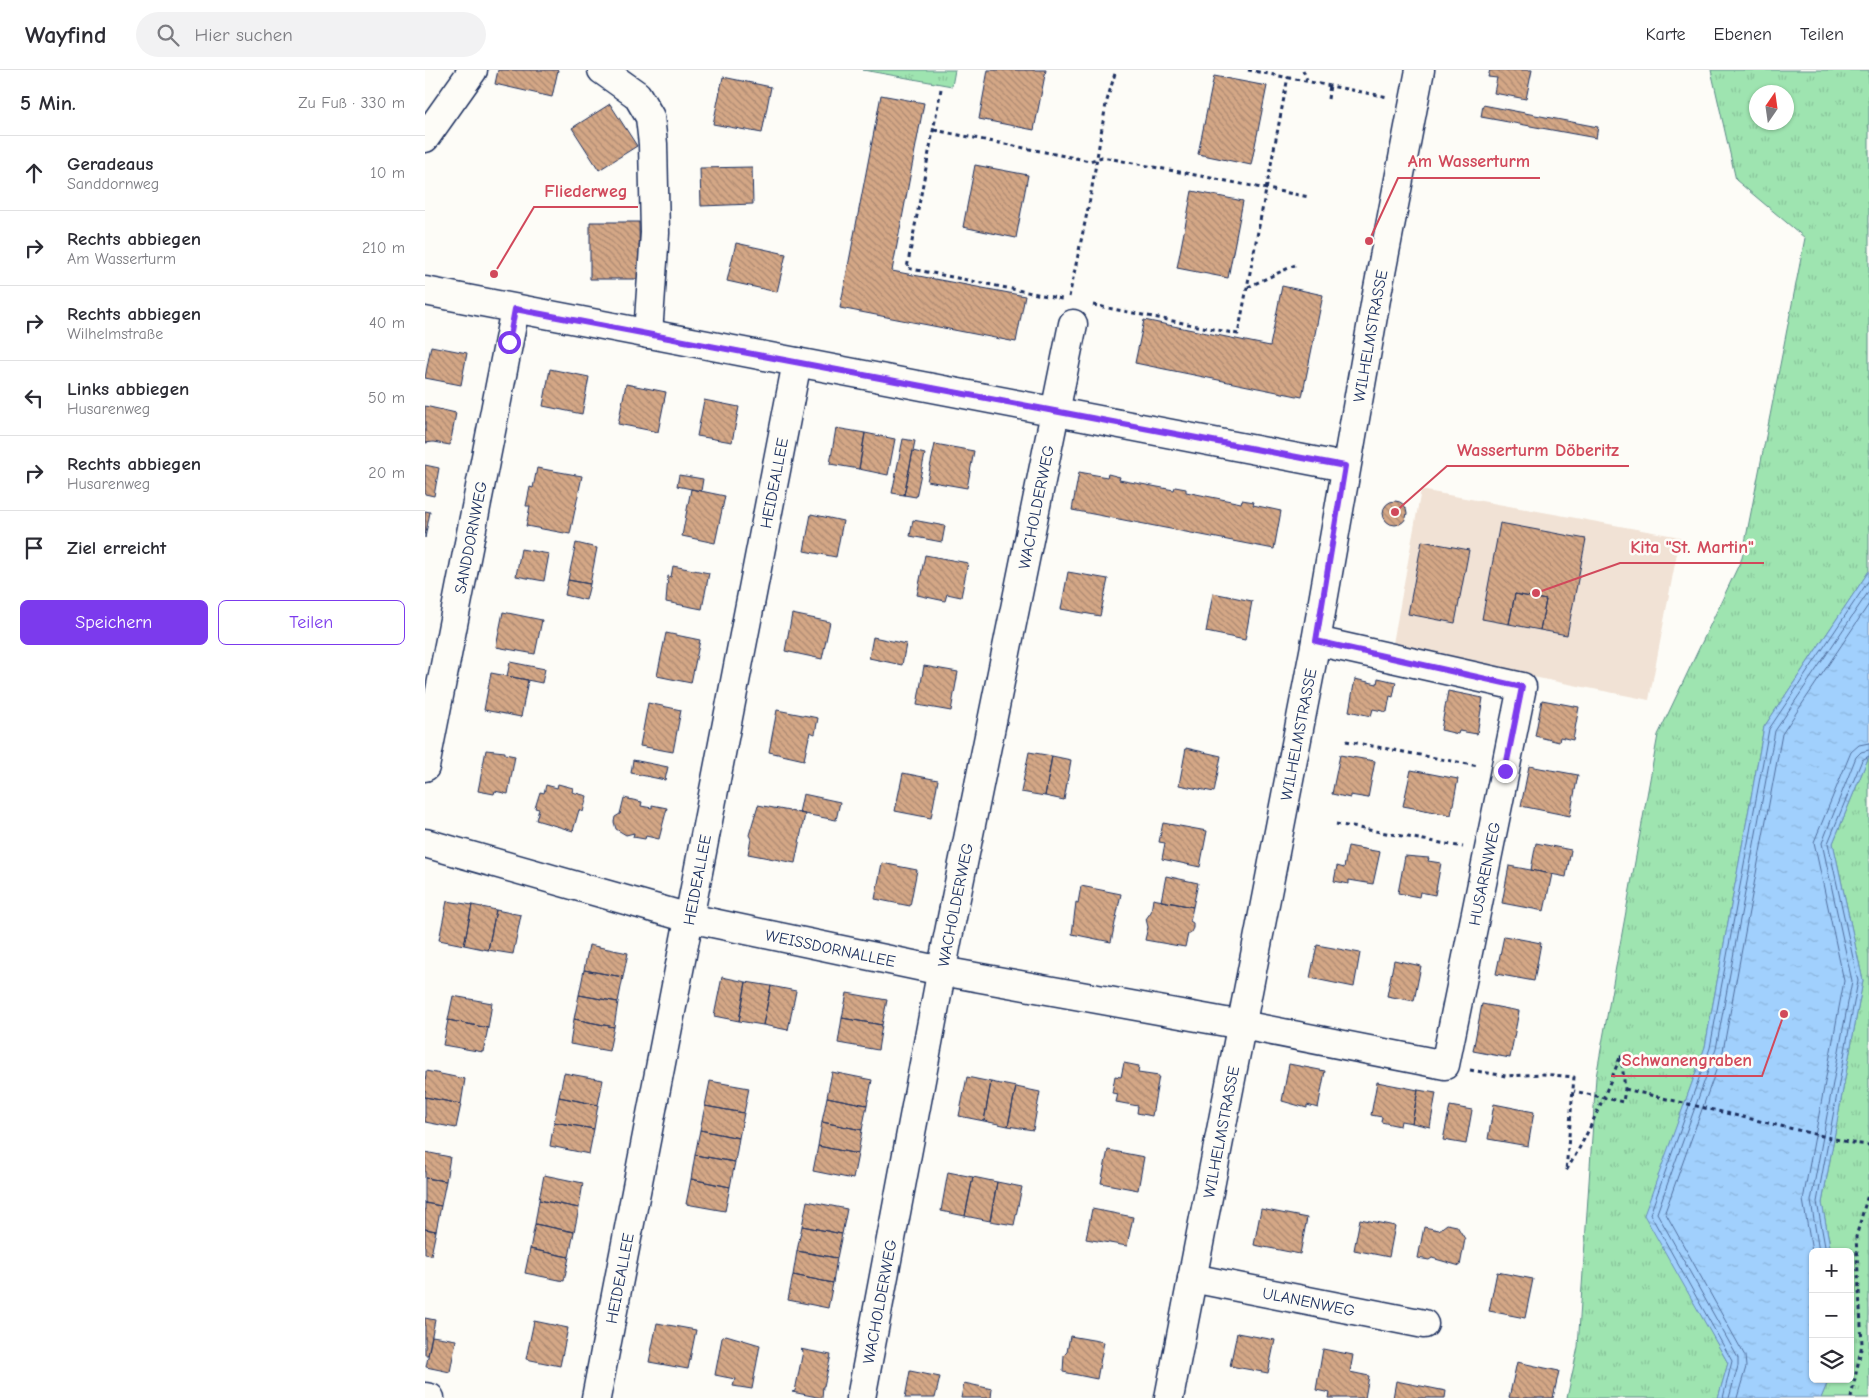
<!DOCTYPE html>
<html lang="de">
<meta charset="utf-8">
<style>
body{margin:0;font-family:"Comic Neue",sans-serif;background:#f2f2f3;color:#2b2b33}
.controls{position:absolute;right:15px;bottom:15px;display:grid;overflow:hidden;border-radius:8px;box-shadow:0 1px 4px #0004}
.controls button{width:45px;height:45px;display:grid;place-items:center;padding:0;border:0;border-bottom:1px solid #e1e1e2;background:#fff;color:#2b2b33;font:25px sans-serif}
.compass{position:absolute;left:1324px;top:15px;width:45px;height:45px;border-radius:50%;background:#fff;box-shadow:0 1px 4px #0004;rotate:13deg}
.stop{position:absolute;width:15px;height:15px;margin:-11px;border:4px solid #7c3aed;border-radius:50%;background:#fff}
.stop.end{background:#7c3aed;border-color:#fff;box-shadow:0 1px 5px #0008}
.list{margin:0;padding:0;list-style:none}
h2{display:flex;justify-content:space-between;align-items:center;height:65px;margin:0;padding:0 20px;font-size:21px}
h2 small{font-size:16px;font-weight:400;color:#7c7c81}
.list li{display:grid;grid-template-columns:32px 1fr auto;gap:15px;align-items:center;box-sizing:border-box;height:75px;padding:0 20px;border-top:1px solid #e1e1e2}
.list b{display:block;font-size:19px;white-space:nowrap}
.list p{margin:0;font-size:16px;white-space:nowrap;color:#7c7c81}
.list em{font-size:16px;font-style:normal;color:#7c7c81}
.actions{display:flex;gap:10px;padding:15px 20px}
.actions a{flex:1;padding:11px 0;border:1px solid #7c3aed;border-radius:8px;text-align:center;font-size:18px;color:#7c3aed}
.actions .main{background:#7c3aed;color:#fff}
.icon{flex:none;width:28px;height:28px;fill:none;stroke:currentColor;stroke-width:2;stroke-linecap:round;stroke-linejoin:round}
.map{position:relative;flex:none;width:1444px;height:1328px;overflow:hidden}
header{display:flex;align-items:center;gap:30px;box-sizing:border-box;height:70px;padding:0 25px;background:#fff;border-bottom:1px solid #e1e1e2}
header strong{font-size:24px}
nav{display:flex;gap:28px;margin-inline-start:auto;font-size:18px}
.search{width:350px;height:45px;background:#f2f2f3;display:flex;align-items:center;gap:12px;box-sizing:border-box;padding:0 18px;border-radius:28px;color:#7c7c81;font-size:19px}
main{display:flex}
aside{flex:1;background:#fff}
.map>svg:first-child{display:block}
.built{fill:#f1e2d5}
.park{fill:url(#park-tufts);stroke:#5c8a87;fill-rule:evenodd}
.water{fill:url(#water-ripples);stroke:#6b90bd}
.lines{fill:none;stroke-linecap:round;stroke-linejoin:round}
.shore{stroke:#516f9e;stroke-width:1}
.building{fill:url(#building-back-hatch);stroke:#1b2f5e}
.minor-casing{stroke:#1b2f5e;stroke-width:31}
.path{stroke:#1b2f5e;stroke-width:3;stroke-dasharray:4 4;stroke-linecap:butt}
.minor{stroke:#fdfcf7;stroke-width:28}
.route{stroke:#7c3aed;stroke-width:6}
.labels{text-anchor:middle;stroke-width:5;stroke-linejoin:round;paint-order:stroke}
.street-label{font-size:16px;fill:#1b2f5e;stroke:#fdfcf7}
.leader{fill:none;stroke:#d1495b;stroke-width:2}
.callout-dot{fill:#d1495b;stroke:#fdfcf7;stroke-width:2}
.callout-label{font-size:18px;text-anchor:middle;font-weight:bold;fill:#d1495b;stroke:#fdfcf7;stroke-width:5;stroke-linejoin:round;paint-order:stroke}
</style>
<header>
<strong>Wayfind</strong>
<div class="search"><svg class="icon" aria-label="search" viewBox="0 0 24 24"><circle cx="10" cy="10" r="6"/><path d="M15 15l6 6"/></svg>Hier suchen</div>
<nav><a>Karte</a><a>Ebenen</a><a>Teilen</a></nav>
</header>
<main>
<aside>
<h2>5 Min.<small>Zu Fuß · 330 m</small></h2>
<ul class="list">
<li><svg class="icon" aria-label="ahead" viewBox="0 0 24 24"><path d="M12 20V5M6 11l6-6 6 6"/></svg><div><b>Geradeaus</b><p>Sanddornweg</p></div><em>10 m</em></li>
<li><svg class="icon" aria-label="right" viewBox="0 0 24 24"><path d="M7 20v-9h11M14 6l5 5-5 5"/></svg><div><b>Rechts abbiegen</b><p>Am Wasserturm</p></div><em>210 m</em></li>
<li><svg class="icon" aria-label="right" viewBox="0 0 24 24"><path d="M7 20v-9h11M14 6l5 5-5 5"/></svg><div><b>Rechts abbiegen</b><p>Wilhelmstraße</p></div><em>40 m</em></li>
<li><svg class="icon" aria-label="left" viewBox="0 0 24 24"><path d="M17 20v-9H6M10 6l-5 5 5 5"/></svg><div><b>Links abbiegen</b><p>Husarenweg</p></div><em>50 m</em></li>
<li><svg class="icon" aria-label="right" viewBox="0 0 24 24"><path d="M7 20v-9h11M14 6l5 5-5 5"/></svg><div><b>Rechts abbiegen</b><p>Husarenweg</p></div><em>20 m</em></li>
<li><svg class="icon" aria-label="arrive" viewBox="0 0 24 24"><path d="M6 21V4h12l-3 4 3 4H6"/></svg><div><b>Ziel erreicht</b></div></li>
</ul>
<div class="actions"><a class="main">Speichern</a><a>Teilen</a></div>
</aside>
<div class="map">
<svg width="1444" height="1328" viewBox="0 0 1444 1328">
<defs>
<pattern id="park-tufts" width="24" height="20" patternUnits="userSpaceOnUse" patternTransform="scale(1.25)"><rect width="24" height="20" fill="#9ee4b0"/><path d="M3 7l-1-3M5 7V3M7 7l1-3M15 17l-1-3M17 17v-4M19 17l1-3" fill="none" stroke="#88c49a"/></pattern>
<pattern id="water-ripples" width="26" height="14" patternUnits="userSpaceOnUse" patternTransform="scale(1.25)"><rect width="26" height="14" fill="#a1d0fd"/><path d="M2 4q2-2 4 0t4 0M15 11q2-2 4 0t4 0" fill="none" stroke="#8ab3db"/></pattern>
<pattern id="building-back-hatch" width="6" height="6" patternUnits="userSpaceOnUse" patternTransform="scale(1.25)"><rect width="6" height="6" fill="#d4a786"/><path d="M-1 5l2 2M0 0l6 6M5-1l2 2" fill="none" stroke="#ab8871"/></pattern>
</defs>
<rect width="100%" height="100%" fill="#fdfcf7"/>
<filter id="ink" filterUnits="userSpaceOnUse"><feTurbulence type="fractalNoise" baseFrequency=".02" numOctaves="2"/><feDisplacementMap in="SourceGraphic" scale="10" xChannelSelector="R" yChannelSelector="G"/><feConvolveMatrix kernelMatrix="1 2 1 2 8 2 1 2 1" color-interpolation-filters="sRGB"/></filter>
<g filter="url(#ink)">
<path class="built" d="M996 420 1255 467 1224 630 967 579Z"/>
<path class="park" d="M438 0H530L527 16Z
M1286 0H1444V501L1339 657 1280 977 1220 1144 1303 1293 1293 1328H1142L1153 1277 1171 1007 1233 665 1317 488 1380 168 1311 110ZM1332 22H1362V52H1332Z
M1444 686V1328H1396L1404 1309H1425V1182H1406L1397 1133 1438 911 1408 773Z"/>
<path class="water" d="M1444 501V686L1408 773 1438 911 1397 1133 1406 1182H1388V1309H1404L1396 1328H1293L1303 1293 1219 1145 1280 977 1339 657Z"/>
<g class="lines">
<path class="shore" d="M1394 1182 1386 1131 1427 911 1397 773 1431 687 1436 682 1444 680
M1401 1182 1392 1132 1433 911 1403 773 1437 690 1444 686
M1388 1187 1378 1130 1419 911 1389 772 1426 682 1434 675 1444 673
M1298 1328 1307 1291 1225 1144 1285 978 1344 659 1444 510
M1304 1328 1313 1296V1288L1232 1143 1291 979 1350 661 1444 521
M1312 1328 1321 1297 1320 1286 1240 1142 1298 981 1357 664 1444 534"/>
</g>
<path class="building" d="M73 0H133L127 27 70 14Z
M563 0H621L609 60 554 49Z
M1065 0H1107L1101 29 1069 23 1072 8 1063 7Z
M789 6 842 16 826 95 773 84Z
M298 7 346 17 337 63 288 54Z
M456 25 499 33 467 201 600 226 591 272 415 238Z
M185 34 212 76 174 100 147 58Z
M1058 35 1173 57 1171 68 1056 47Z
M550 95 603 105 591 168 538 157Z
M327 97 328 134 276 136 275 98Z
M767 121 818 131 803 208 752 198Z
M165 152H214L215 209H165Z
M311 173 361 184 352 222 302 211Z
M857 216 898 225 877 327 710 293 719 250 845 276Z
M6 276 42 283 36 315 0 308Z
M125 299 164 307 157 344 118 336Z
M201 314 241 322 233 362 193 354Z
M279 330 314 337 307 372 272 366Z
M0 336 31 343 25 375 8 372 0 373Z
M411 358 440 363 434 399 405 394Z
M440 363 470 369 463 405 434 399Z
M478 369 490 371 479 425 467 423Z
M510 374 549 381 542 418 502 411Z
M488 381 500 384 491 427 479 425Z
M0 395 14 398 9 426 0 424Z
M112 398 157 406 145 464 101 456 105 436H101L105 417 108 418Z
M654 402 682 407 683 404 695 407 694 410 749 420 750 417 761 419V422L816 433 817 430 829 432 828 435 856 441 849 479 647 440Z
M254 405 278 409 276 421 252 416Z
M266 419 300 426 290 473 257 466Z
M958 443a12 12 0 1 1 24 0a12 12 0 1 1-24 0Z
M0 441 5 442 0 468Z
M386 444 418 451 411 487 379 481Z
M488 450 520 456 517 472 485 466Z
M1075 453 1161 469 1142 565 1115 560 1121 530 1090 524 1084 554 1057 549Z
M997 471 1044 480 1030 553 983 544Z
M151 473 172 478 165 514 143 510Z
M96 479 124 484 119 511 91 506Z
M500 485 543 493 536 527 522 524 520 531 492 525Z
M248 496 284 503 277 539 241 532 243 506 246 507Z
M643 502 683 509 675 546 636 539Z
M143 510 165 514 161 530 140 525Z
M788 523 827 531 820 570 781 562Z
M1090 524 1121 530 1115 560 1084 554Z
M78 542 117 550 110 584 71 577Z
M367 544 405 552 397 589 360 581Z
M241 563 275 570 266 613 232 606Z
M448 567 481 574 477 595 444 588Z
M85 592 120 599 117 613 82 606Z
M499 596 533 602 526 641 492 635Z
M66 603 103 610 96 647 59 640Z
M953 608 971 612 968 627 965 626 962 642 948 639 946 646 924 641 930 609 952 614Z
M1023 621 1058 628 1052 664 1034 661 1033 664 1016 660Z
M1117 630 1154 637 1148 670 1135 667 1134 672 1110 666Z
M223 633 256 640 248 682 215 676Z
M352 640 393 648 390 664 385 662 379 690 344 682Z
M761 678 796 686 789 722 754 715Z
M61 680 80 682V684L90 686 83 724 70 721 69 724 53 721Z
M604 682 627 686 620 726 596 722Z
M915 685 950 691 943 728 925 725V728L907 724Z
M627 686 646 690 639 730 620 726Z
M208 690 243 697 240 710 206 703Z
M1104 696 1153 705 1145 746 1096 736Z
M986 700 1033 709 1026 745 978 736Z
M478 703 513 710 506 748 470 741Z
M133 714 148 718 147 722 162 726 158 742 154 740 148 761 111 750 114 739 110 738 115 722 119 723 121 715 132 718Z
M378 724 415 732 411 750 374 743Z
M199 728 217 732 216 736 227 738V735L242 738 234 769 221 766 220 769 208 767 209 763 201 765 191 759 189 752 190 747 195 744Z
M333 735 380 744 370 793 323 784 326 769 324 765Z
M738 753 782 761 775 797 737 789 740 773 734 772Z
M1111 773 1146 780 1141 807 1106 800Z
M923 776 955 782 948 814 924 810V814L909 811 912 796 919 798Z
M980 786 1004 788 1003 791 1016 793 1010 825 995 822 994 827 973 823Z
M457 793 492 800 485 836 450 829Z
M1084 796 1127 804 1119 841 1077 833Z
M741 806 773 813 768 837 736 831Z
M656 816 696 824 686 872 647 864 651 832 653 833Z
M728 829 768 837 765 851 768 853V858L765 864H763L760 877 720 870 723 857 721 849 726 842Z
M22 831 47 835 39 875 14 870Z
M47 835 71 840 63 880 39 875Z
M71 840 96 845 88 884 63 880Z
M1079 866 1116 873 1109 911 1071 904Z
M164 875 203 883 198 907 159 900Z
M892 875 935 883 929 917 885 908Z
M969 890 996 896 989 931 962 926Z
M159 900 198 907 193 932 154 925Z
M297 907 321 912 314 951 289 946Z
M321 912 346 916 338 955 314 951Z
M346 916 371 921 363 960 338 955Z
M422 923 462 930 457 955 417 948Z
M154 925 193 932 189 957 149 949Z
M28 926 67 933 63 958 23 950Z
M1057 934 1094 941 1085 988 1048 981Z
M417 948 457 955 453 980 413 973Z
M149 949 189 957 184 981 145 974Z
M23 950 63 958 58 982 18 975Z
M699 993 714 996 713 1003 734 1006 727 1046 712 1043 713 1036 691 1032 693 1024 687 1023 690 1006 696 1007Z
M864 994 900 1001 893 1038 882 1035V1038L857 1031Z
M1 1001 40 1009 36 1034 0 1027Z
M407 1002 447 1010 442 1035 402 1027Z
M139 1003 178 1010 173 1035 134 1027Z
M542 1007 566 1012 559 1051 534 1046Z
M285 1011 324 1018 319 1043 280 1036Z
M566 1012 591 1017 583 1056 559 1051Z
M952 1012 993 1020 987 1053 976 1051 975 1056 956 1052 957 1047 946 1045Z
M591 1017 615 1022 608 1060 583 1056Z
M993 1020 1011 1023 1005 1057 987 1053Z
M0 1027 36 1034 31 1058 0 1052Z
M134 1027 173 1035 169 1059 129 1052Z
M402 1027 442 1035 437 1060 397 1052Z
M1069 1034 1109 1042 1103 1076 1063 1069Z
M280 1036 319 1043 314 1068 275 1060Z
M1025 1036 1047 1040 1041 1074 1018 1070Z
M129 1052 169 1059 164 1084 125 1076Z
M397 1052 437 1060 433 1084 393 1076Z
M275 1060 314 1068 310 1092 270 1085Z
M393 1076 433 1084 428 1109 388 1101Z
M683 1080 719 1087 713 1120 676 1113Z
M0 1082 25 1087 21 1111 0 1108Z
M270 1085 310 1092 305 1117 266 1109Z
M523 1102 548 1107 540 1146 516 1141Z
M119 1105 158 1113 154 1138 114 1130Z
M548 1107 572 1112 565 1151 540 1146Z
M0 1108 21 1111 16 1136 0 1133Z
M266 1109 305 1117 300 1141 261 1134Z
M572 1112 597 1117 589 1155 565 1151Z
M114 1130 154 1138 149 1162 110 1154Z
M382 1131 422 1139 417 1164 377 1156Z
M0 1133 16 1136 11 1161 0 1159Z
M667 1139 708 1147 702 1176 661 1169Z
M836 1139 882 1148 875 1184 829 1175Z
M935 1149 970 1156 964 1187 929 1180Z
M110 1154 149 1162 144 1187 105 1179Z
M1022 1154 1032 1156 1040 1169 1035 1196 1007 1188 1004 1190 993 1188 999 1157 1014 1160Z
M377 1156 417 1164 412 1188 372 1181Z
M0 1159 11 1161 6 1185 0 1184Z
M105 1179 144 1187 139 1211 100 1203Z
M372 1181 412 1188 408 1213 368 1205Z
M1072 1202 1108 1209 1100 1248 1064 1241Z
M368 1205 408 1213 403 1238 363 1230Z
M0 1248 10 1250 3 1285H0Z
M109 1251 143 1258 135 1296 101 1289Z
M232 1253 271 1260 263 1299 224 1292Z
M812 1263 850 1270 843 1303 805 1296Z
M301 1265 335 1275 327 1319 308 1316 310 1309 290 1305 297 1268Z
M7 1266 31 1270 25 1302 1 1297Z
M645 1266 679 1272 672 1309 638 1302 639 1285 642 1282Z
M375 1279 406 1285 399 1316H398L397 1328 367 1322 370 1321 378 1281Z
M898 1279 928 1285 925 1302 944 1306 940 1328H904L905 1323 891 1320Z
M1092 1292 1134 1301 1128 1328H1084Z
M485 1301 515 1307 510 1328H480Z
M971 1311 1021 1321 1020 1328H968Z
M539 1313 567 1319 566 1328H536Z"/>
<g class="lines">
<g class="minor-casing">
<g id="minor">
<path d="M177 0 212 25 225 47 228 74 230 163 223 264"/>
<path d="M0 68 48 0"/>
<path d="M0 221 920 397"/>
<path id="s1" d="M0 697 90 239"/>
<path id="s2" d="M0 773 264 848 517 901 817 955 1020 995 1097 617 891 571"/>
<path id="s3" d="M767 1208 999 1254"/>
<path d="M0 1327 5 1328"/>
<path id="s4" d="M171 1328 372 292"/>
<path id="s5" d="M436 1328 522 872 648 254"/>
<path id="s6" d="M744 1328 891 571 951 229 995 0"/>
</g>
</g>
<path class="path" d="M823 0 963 27
M878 0 882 10
M516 19 482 198 637 229
M903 29 905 15
M509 60 665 91 677 87 884 127
M823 217 870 195
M644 227 665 129 681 34 691 0
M668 235 813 264 863 7
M921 671 1053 696
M911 754 1038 777
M1045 1000 1081 1006 1118 1004 1149 1007 1141 1101C1164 1064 1180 1025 1196 985L1200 1019 1198 1032 1149 1021
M1200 1019 1427 1073 1444 1075
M1426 1328 1437 1274 1431 1167 1444 1121"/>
<use href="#minor" class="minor"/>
</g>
</g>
<g class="lines" filter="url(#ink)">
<path class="route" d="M84 272 90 239 920 396 891 571 1097 617 1080 701"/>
</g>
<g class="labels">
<g class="street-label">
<text dy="6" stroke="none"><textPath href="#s6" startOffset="1081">WILHELMSTRASSE</textPath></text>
<text dy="6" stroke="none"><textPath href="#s4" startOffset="932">HEIDEALLEE</textPath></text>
<text dy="6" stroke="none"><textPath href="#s5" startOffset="908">WACHOLDERWEG</textPath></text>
<text dy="6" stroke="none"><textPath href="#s1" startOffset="234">SANDDORNWEG</textPath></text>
<text dy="6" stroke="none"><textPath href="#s6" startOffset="676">WILHELMSTRASSE</textPath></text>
<text dy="6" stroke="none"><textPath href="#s2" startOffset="1240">HUSARENWEG</textPath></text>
<text dy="6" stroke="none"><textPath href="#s4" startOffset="528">HEIDEALLEE</textPath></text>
<text dy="6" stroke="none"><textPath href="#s5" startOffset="502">WACHOLDERWEG</textPath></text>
<text dy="6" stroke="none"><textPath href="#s2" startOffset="419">WEISSDORNALLEE</textPath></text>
<text dy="6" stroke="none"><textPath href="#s6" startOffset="271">WILHELMSTRASSE</textPath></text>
<text dy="6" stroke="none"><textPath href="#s4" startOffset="122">HEIDEALLEE</textPath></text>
<text dy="6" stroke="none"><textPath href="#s3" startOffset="119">ULANENWEG</textPath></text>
<text dy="6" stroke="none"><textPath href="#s5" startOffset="98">WACHOLDERWEG</textPath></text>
</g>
</g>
<path class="leader" d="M944 171L973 108H1115M69 204L109 137H213M970 442L1022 396H1204M1111 523L1195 493H1339M1359 944L1337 1006H1186"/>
<g class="callout-dot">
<circle cx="944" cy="171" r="5"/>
<circle cx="69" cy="204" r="5"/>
<circle cx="970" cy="442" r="5"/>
<circle cx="1111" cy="523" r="5"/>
<circle cx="1359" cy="944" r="5"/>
</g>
<g class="callout-label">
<text x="1044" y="97">Am Wasserturm</text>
<text x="161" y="127">Fliederweg</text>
<text x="1113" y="386">Wasserturm Döberitz</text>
<text x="1267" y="483">Kita "St. Martin"</text>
<text x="1262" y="996">Schwanengraben</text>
</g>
</svg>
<div class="controls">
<button>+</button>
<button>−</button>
<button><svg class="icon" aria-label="layers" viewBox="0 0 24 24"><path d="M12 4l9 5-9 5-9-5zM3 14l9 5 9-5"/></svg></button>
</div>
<svg class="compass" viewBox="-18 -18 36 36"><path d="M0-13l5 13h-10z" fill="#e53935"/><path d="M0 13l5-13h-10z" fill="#7c7c81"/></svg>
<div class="stop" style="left:84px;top:272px"></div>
<div class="stop end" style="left:1080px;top:701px"></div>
</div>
</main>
